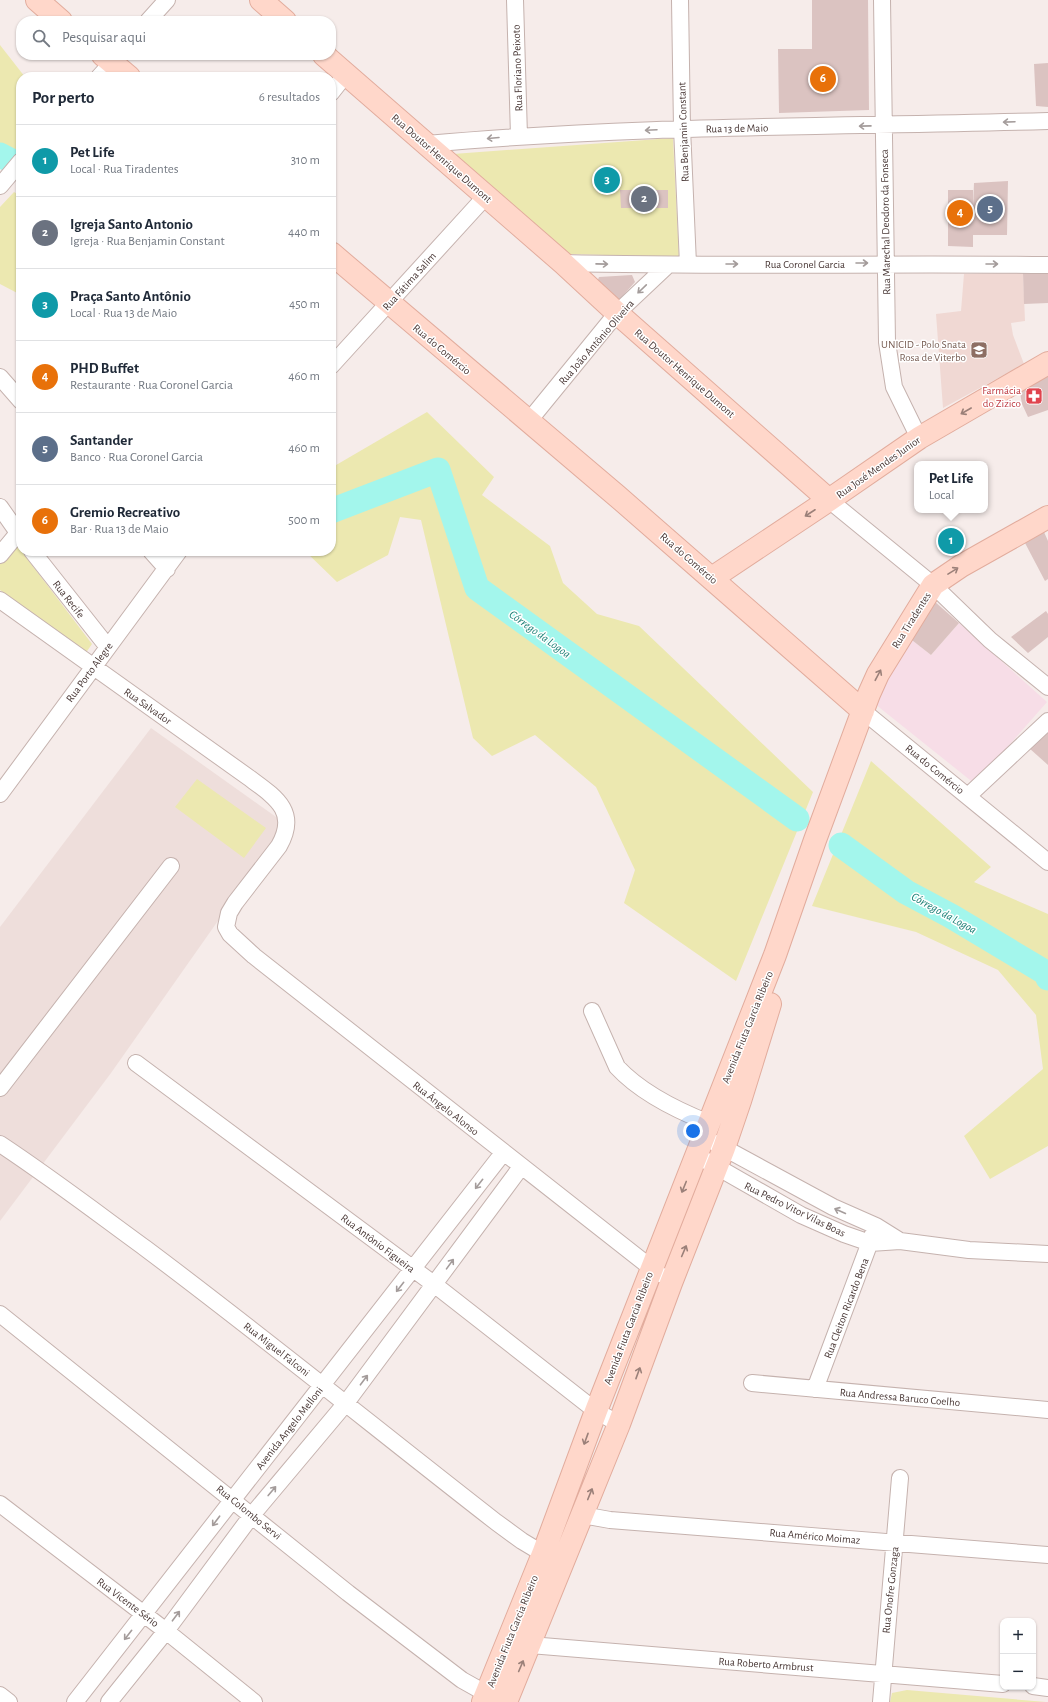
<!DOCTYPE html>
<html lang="pt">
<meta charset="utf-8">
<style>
body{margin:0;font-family:"Alegreya Sans",sans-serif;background:#f2f2f3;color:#1f2937}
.controls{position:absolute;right:12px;bottom:12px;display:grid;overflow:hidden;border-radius:8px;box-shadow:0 1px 3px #0004}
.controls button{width:36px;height:36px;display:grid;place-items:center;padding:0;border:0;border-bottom:1px solid #e0e1e3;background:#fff;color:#1f2937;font:20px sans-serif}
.you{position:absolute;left:693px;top:1131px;width:14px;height:14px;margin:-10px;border:3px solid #fff;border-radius:50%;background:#1a73e8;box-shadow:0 0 0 6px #1a73e833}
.badge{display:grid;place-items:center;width:26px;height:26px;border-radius:50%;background:#0f766e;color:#fff;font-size:13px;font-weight:700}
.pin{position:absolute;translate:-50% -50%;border:2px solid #fff;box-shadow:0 1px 4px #0006}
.popup{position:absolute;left:914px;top:461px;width:74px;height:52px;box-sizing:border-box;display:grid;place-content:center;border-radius:8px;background:#fff;filter:drop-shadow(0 1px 3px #0005);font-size:13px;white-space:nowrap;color:#747a83}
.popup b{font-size:15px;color:#1f2937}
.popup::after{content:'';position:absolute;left:50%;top:100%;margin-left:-8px;border:8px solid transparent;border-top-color:#fff}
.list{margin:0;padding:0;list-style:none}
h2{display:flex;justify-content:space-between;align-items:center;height:52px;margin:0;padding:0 16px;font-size:17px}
h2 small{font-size:13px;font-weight:400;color:#747a83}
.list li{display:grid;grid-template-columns:26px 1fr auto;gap:12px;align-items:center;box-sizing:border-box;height:72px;padding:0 16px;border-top:1px solid #e0e1e3}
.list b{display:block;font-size:15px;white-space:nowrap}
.list p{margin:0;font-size:13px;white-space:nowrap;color:#747a83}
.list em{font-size:13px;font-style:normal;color:#747a83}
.icon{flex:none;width:22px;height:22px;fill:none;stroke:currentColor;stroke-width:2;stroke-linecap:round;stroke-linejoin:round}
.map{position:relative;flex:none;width:1048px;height:1702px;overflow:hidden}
.search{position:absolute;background:#fff;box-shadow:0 1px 3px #0004;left:16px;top:16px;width:320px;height:44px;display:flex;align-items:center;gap:10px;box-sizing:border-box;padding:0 14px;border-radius:16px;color:#747a83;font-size:15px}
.panel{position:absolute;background:#fff;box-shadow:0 1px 3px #0004;left:16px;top:72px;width:320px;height:484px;border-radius:16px}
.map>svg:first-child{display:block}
.residential{fill:#eededb}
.education{fill:#f0d8d3}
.medical{fill:#f7dde7}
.green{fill:#ece8b0}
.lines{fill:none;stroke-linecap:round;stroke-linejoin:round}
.river{stroke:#a3f6ec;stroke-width:25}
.building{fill:#dbc3c1}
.street-casing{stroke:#c5b2ae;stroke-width:18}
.secondary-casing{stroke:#e2ac9d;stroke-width:24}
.street{stroke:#fff;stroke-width:16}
.secondary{stroke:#ffd7ca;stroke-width:22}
.oneway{stroke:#a49c9b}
.oneway2{stroke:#9b8079}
.labels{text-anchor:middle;stroke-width:3;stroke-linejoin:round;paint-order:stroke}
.street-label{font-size:11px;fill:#4a3937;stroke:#fff}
.education-label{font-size:11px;fill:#785e54;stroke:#fff;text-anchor:end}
.health-label{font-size:11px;fill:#be3a42;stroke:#fff;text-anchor:end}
.water-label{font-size:12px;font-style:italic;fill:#1f8278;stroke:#fff}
</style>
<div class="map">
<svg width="1048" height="1702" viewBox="0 0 1048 1702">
<rect width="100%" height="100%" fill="#f6ecea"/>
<path class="residential" d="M151 728 286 824 111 1073 0 1221V927Z"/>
<path class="education" d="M1023 273 1025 321 1011 323 1013 335 1024 364 943 408 936 314 961 311 964 274Z"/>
<path class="medical" d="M959 623 1047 702 975 784 870 700 908 637 931 655Z"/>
<path class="green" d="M0 45 25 77H21V146L0 168Z
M673 138 679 257 568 254 453 154Z
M14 192 21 196V295L0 284V207Z
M427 412 494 477 482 495 550 546 563 583 597 614 639 626 813 792 736 981 624 903 635 870 596 787 535 735 492 756 473 738 421 520 400 517 388 555 337 582 305 551H331V468Z
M16 544 92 644 85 654 0 590V562Z
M871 761 991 867 974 882 1048 914V1146L990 1179 964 1136 1043 1069 1036 1015 998 970 916 932 812 906Z
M197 779 266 828 244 858 175 807Z
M907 1690 1046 1702H890L892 1693Z"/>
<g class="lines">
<path class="river" d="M0 155 21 166
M331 511 438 470 477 588 797 819
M841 845 906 892 951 916 1046 973 1048 978"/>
</g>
<path class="building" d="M812 0H868L869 110 779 113 778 49H812Z
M1048 63V107L1036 106 1034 64Z
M1008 181 1007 235H973V247L948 246V190H973V208L974 183Z
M620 190H668V208H621Z
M1048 272V303L1024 304 1023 273Z
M632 275 635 282 620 299 613 298 597 282 599 277Z
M1048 371V410L1028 417 1022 404 1019 387Z
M956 528 965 542 946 553 937 540Z
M1044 532 1048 541V579L1045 581 1025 543Z
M934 601 959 623 931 655 908 637Z
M1046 611 1048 614V637L1028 653 1011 637Z
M1048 729V765L1029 748Z"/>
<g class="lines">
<g class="street-casing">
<path id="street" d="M515 0 519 136
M680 0 682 128 688 264
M882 0 887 342 894 387 919 438
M148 21 167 0
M99 77 119 55
M331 93 346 74
M427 144C633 125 841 127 1048 121
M0 186 21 161
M563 263C724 267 886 263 1048 265
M331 366 486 196
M0 377 21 401
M528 422 617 313 668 265
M829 500 933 585 990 640 1048 687
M0 507 21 537
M32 551 107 646
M151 551 167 569
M0 555 18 533
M0 600 248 777C275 797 299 811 279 846L235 903 229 913 226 927 230 934 254 956 659 1274
M863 711 1048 862
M0 794 179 551
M968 796 1048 721
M592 1011 617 1067C641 1093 676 1110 709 1123
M136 1063 435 1285 596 1411 619 1424
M0 1088 171 866
M715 1143 833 1207 876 1226 900 1241
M0 1144C50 1177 97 1213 145 1248 264 1337 379 1431 496 1522L522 1541 552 1559
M696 1155 801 1215 844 1234 870 1243 900 1241 969 1250 1048 1254
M0 1314 348 1593 462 1680 496 1699
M752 1383 1048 1410
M815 1389 873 1234
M0 1504 166 1631 254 1702
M582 1515 610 1520 1048 1555
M530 1645 1003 1684
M1033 1686 1048 1688
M0 1695 9 1702
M75 1702 503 1153
M109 1702 166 1631 252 1515 346 1403 521 1167
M881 1702 900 1478"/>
</g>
<g class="secondary-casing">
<path id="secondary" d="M37 0 61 21
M261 0 285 21
M103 55 129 77
M324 55 563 263 617 313 829 500
M331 253 617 496 863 711
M712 578 829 500 919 438 1048 363
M483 1702 543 1554 596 1411 775 955 815 840 869 694 878 674 933 585 961 566 1048 517
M506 1702 619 1424 671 1283 724 1148 740 1101 770 1004"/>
</g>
<use href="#street" class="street"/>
<use href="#secondary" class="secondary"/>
</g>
<defs><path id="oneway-shaft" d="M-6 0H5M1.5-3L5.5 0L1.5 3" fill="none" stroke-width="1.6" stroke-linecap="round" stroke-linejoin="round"/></defs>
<g class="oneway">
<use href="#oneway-shaft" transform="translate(1009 122) rotate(178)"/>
<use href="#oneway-shaft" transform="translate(865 126) rotate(179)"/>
<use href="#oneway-shaft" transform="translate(651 130) rotate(177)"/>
<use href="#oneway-shaft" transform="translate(493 138) rotate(175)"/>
<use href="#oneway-shaft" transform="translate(862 263)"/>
<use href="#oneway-shaft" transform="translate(602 264) rotate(1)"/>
<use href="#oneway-shaft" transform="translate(732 264)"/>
<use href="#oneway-shaft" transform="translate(992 264)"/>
<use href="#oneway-shaft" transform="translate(642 289) rotate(136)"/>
<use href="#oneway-shaft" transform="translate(479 1184) rotate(128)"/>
<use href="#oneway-shaft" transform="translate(840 1211) rotate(-156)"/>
<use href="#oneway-shaft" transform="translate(450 1264) rotate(-54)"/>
<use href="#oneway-shaft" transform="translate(400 1287) rotate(128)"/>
<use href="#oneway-shaft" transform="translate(364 1380) rotate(-53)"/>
<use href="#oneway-shaft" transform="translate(272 1491) rotate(-50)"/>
<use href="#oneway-shaft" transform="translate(216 1521) rotate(127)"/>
<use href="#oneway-shaft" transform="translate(176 1616) rotate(-53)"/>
<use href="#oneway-shaft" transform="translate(128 1635) rotate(128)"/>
</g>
<g class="oneway2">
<use href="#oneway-shaft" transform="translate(966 411) rotate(150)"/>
<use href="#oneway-shaft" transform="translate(810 513) rotate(147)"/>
<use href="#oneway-shaft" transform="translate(953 571) rotate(-32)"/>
<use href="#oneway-shaft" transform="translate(878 675) rotate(-62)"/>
<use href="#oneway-shaft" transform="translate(684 1187) rotate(112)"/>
<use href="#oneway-shaft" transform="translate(684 1251) rotate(-67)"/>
<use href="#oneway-shaft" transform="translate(638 1373) rotate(-70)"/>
<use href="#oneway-shaft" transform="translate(586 1439) rotate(110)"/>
<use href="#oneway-shaft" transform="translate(590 1494) rotate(-68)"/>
<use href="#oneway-shaft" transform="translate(521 1666) rotate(-67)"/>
</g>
<defs>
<g id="university-square" transform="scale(0.9)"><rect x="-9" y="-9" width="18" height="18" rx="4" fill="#8d6e63" stroke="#fff"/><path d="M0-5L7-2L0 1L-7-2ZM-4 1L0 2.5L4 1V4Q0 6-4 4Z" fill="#fff"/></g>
<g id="pharmacy-square" transform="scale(0.9)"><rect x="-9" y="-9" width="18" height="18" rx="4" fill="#e0444e" stroke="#fff"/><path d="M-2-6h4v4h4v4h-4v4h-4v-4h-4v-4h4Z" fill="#fff"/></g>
</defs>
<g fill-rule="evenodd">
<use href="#university-square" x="979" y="350"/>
<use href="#pharmacy-square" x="1034" y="396"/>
</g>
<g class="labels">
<g class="street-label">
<text transform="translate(517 68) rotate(-92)" y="4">Rua Floriano Peixoto</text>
<text transform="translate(737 128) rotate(-1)" y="4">Rua 13 de Maio</text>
<text transform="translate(683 132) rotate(-92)" y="4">Rua Benjamin Constant</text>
<text transform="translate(442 158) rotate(41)" y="4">Rua Doutor Henrique Dumont</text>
<text transform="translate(885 222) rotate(-91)" y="4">Rua Marechal Deodoro da Fonseca</text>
<text x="805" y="268">Rua Coronel Garcia</text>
<text transform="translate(409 281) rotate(-48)" y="4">Rua Fátima Salim</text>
<text transform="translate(596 342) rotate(-49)" y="4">Rua João Antônio Oliveira</text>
<text transform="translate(442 349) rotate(40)" y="4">Rua do Comércio</text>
<text transform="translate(685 373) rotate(41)" y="4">Rua Doutor Henrique Dumont</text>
<text transform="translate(878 467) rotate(-35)" y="4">Rua José Mendes Junior</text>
<text transform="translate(689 558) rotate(41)" y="4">Rua do Comércio</text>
<text transform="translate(69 599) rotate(52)" y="4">Rua Recife</text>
<text transform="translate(911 620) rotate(-58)" y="4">Rua Tiradentes</text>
<text transform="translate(89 672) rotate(-54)" y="4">Rua Porto Alegre</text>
<text transform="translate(148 706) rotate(35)" y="4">Rua Salvador</text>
<text transform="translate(935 769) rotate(39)" y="4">Rua do Comércio</text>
<text transform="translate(747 1027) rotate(-68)" y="4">Avenida Fiuta Garcia Ribeiro</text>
<text transform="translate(446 1108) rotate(38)" y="4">Rua Ângelo Alonso</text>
<text transform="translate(795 1209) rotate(26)" y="4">Rua Pedro Vitor Vilas Boas</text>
<text transform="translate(378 1243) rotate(37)" y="4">Rua Antônio Figueira</text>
<text transform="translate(846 1308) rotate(-69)" y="4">Rua Cleiton Ricardo Bena</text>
<text transform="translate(628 1328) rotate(-69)" y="4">Avenida Fiuta Garcia Ribeiro</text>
<text transform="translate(277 1349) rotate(38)" y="4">Rua Miguel Falconi</text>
<text transform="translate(900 1397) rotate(5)" y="4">Rua Andressa Baruco Coelho</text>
<text transform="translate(289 1428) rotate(-52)" y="4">Avenida Angelo Melloni</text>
<text transform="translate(249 1512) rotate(39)" y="4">Rua Colombo Servi</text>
<text transform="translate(815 1536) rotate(5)" y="4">Rua Américo Moimaz</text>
<text transform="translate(890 1590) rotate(-84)" y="4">Rua Onofre Gonzaga</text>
<text transform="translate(128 1602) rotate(37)" y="4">Rua Vicente Sério</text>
<text transform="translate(512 1631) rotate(-68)" y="4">Avenida Fiuta Garcia Ribeiro</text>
<text transform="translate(766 1664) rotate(4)" y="4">Rua Roberto Armbrust</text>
</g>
<g class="education-label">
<text x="966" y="348">UNICID - Polo Snata<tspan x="966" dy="13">Rosa de Viterbo</tspan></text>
</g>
<g class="health-label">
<text x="1021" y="394">Farmácia<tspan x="1021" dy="13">do Zizico</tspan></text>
</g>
<g class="water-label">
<text transform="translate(540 634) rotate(36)" y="4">Córrego da Logoa</text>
<text transform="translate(944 913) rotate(29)" y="4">Córrego da Logoa</text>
</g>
</g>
</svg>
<div class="controls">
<button>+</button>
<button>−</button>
</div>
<div class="you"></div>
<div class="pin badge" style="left:951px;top:541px;background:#0f9aa8">1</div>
<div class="popup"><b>Pet Life</b>Local</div>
<div class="pin badge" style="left:644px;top:199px;background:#6b7280">2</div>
<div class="pin badge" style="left:607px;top:180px;background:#0f9aa8">3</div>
<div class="pin badge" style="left:960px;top:213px;background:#e8710a">4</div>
<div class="pin badge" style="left:990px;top:209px;background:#5c6f8a">5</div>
<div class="pin badge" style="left:823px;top:79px;background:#e8710a">6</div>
<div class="search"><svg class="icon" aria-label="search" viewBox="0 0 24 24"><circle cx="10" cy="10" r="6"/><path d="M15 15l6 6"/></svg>Pesquisar aqui</div>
<section class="panel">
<h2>Por perto<small>6 resultados</small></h2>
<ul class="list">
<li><span class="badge" style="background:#0f9aa8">1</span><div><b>Pet Life</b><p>Local · Rua Tiradentes</p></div><em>310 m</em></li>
<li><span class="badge" style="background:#6b7280">2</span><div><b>Igreja Santo Antonio</b><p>Igreja · Rua Benjamin Constant</p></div><em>440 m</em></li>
<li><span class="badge" style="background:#0f9aa8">3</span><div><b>Praça Santo Antônio</b><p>Local · Rua 13 de Maio</p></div><em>450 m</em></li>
<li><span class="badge" style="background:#e8710a">4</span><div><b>PHD Buffet</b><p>Restaurante · Rua Coronel Garcia</p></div><em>460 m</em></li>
<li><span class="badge" style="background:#5c6f8a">5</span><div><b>Santander</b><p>Banco · Rua Coronel Garcia</p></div><em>460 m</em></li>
<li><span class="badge" style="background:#e8710a">6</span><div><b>Gremio Recreativo</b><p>Bar · Rua 13 de Maio</p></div><em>500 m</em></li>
</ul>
</section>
</div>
